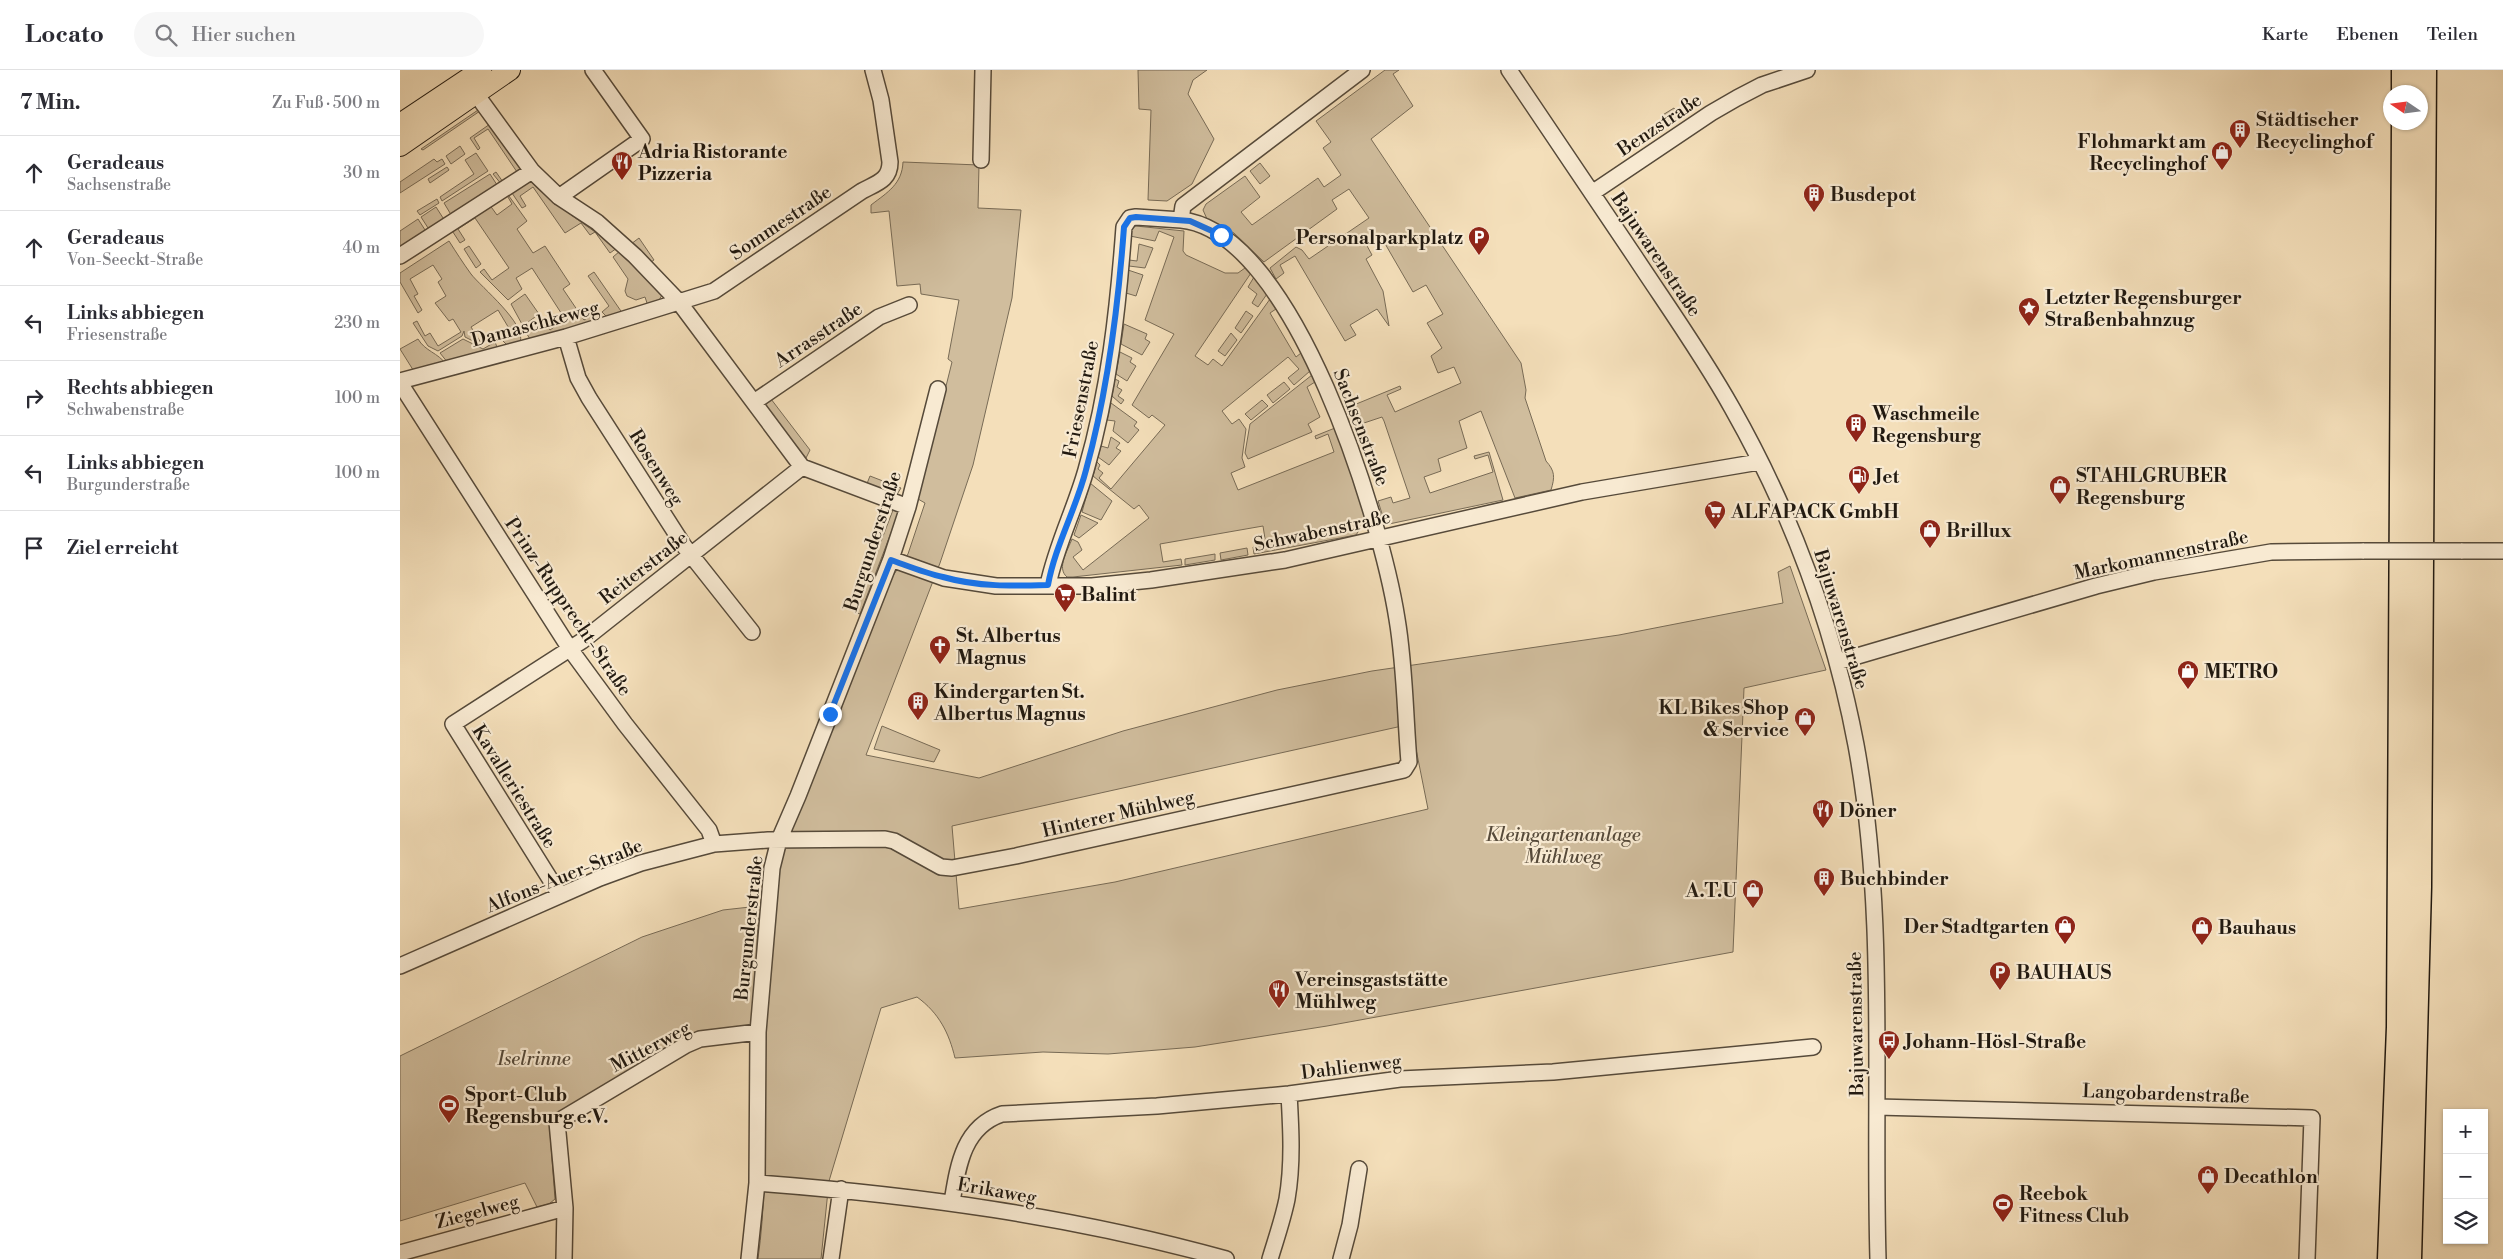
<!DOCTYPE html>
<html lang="de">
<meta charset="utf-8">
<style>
body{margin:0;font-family:"Libre Bodoni",serif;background:#f7f7f7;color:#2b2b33}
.controls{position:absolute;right:15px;bottom:15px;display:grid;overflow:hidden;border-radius:0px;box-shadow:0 1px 4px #0004}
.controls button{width:45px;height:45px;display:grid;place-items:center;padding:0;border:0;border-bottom:1px solid #e1e1e2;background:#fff;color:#2b2b33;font:25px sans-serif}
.compass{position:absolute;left:1983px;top:15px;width:45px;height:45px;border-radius:50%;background:#fff;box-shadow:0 1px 4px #0004;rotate:283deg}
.stop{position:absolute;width:15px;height:15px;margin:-11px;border:4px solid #1a73e8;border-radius:50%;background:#fff}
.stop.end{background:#1a73e8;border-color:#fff;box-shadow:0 1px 5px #0008}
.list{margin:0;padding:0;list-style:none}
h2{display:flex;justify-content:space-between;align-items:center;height:65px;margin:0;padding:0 20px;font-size:21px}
h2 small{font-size:16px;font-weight:400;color:#7c7c81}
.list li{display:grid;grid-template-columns:32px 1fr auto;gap:15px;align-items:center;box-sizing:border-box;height:75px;padding:0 20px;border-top:1px solid #e1e1e2}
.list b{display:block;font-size:19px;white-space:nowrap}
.list p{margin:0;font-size:16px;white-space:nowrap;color:#7c7c81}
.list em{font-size:16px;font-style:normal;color:#7c7c81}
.icon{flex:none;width:28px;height:28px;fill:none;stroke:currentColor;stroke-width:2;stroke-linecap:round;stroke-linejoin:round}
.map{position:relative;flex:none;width:2103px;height:1189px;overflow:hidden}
header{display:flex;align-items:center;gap:30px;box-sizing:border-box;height:70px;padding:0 25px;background:#fff;border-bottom:1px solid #e1e1e2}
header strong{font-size:24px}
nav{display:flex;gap:28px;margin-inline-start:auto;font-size:18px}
.search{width:350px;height:45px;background:#f7f7f7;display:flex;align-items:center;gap:12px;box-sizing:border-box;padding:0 18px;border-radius:28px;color:#7c7c81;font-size:19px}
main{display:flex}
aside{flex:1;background:#fff}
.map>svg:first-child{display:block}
.green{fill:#d0bd9d;stroke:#786b56;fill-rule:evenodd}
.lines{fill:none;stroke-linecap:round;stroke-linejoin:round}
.minor-casing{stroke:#564a3a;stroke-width:18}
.major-casing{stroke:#211910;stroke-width:22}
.highway-casing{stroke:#211910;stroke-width:25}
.minor{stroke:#f8ead2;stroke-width:15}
.major{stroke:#f4dfba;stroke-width:20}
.highway{stroke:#f4dfba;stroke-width:22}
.minor-bridge-casing{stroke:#564a3a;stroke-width:18;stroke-linecap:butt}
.minor-bridge{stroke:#f8ead2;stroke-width:15}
.route{stroke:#1a73e8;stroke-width:6}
.labels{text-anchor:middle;stroke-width:4.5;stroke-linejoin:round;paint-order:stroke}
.poi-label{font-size:19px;font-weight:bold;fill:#211910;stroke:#f8ead2;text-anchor:start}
.street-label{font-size:19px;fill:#211910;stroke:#f8ead2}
.park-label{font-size:19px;font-style:italic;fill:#564a3a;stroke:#f8ead2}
</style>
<header>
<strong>Locato</strong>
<div class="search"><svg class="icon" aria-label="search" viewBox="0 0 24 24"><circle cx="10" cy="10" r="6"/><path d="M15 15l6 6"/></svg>Hier suchen</div>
<nav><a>Karte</a><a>Ebenen</a><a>Teilen</a></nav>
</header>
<main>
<aside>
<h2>7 Min.<small>Zu Fuß · 500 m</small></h2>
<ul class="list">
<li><svg class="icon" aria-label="ahead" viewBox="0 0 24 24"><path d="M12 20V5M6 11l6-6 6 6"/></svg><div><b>Geradeaus</b><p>Sachsenstraße</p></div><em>30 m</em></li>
<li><svg class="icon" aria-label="ahead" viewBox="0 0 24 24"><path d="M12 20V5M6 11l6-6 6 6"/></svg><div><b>Geradeaus</b><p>Von-Seeckt-Straße</p></div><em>40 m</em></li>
<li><svg class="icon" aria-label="left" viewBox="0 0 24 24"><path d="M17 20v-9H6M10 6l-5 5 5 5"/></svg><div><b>Links abbiegen</b><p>Friesenstraße</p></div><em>230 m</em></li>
<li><svg class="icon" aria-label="right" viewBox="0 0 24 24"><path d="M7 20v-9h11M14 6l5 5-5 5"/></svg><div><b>Rechts abbiegen</b><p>Schwabenstraße</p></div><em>100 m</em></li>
<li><svg class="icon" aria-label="left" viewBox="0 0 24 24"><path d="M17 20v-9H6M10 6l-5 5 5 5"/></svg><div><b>Links abbiegen</b><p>Burgunderstraße</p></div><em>100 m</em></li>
<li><svg class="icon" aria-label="arrive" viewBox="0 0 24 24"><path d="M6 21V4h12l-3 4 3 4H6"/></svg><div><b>Ziel erreicht</b></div></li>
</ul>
</aside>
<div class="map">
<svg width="2103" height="1189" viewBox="0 0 2103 1189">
<rect width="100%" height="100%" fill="#f4dfba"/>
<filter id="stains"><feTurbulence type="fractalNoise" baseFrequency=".004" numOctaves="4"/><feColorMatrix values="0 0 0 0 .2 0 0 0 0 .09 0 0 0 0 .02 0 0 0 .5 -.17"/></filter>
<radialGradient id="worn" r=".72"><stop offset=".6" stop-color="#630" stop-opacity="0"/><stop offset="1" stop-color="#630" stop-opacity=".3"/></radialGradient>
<path class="green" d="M738 0H807L793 10 788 24 814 69 792 114 767 131 748 130 751 40 739 39Z
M985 0H999L993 4 1013 36 971 69 1121 293 1126 320 1125 328 1146 391C1155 401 1155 407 1151 420L1115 428 1081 341 1059 351 1067 378 1038 389 1041 401 1024 407 1030 423 1093 402 1088 385 1075 389 1074 386 1089 382 1103 430 989 454 984 450 978 431 991 427 993 433 1010 428 984 351 982 347 955 356 949 337 1000 316 1001 319 987 325 995 342 1061 313 1054 297 1038 303 1031 286 1042 278 1027 253 1043 244 1026 215 1013 222 980 165 966 174 972 185 966 189 983 221 989 256 977 239 950 255 956 265 945 271 895 186 880 195 884 203 876 209 870 198 896 177 902 180 909 189 969 148 949 119 932 130 937 139 864 192 834 163 807 149 803 140 806 134 845 106 860 127 841 142 852 155 918 108 924 117 941 105 923 78 931 72 916 51Z
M1274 38 1280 46 1267 55 1261 46Z
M78 40 80 41 23 80 21 79Z
M90 54 122 101 102 115 93 104 96 102 103 112 117 102 88 59 74 68 80 78 78 80 70 68Z
M60 76 65 84 51 94 46 86Z
M76 83 88 101 42 131 40 127 74 104 65 90Z
M34 89 37 92 42 89 45 94 0 123V112Z
M503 92 579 95 578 138 621 140 612 228 573 395 540 493 466 685 579 708 723 661 877 620 972 601 1219 565 1383 533 1378 502 1390 496 1426 600 1344 618 1333 882 927 956 795 977 708 984 643 982 555 988C549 963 539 943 517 927L481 938 429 1111 421 1189H358C365 1139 365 1088 365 1037 366 952 366 864 383 780L492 507 508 484 525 433 518 429 552 292 548 289 559 230 521 224 520 214 497 216 489 141 471 143V135C488 122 502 114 503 92ZM1011 654 1028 739 715 812 559 839 552 756Z
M860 93 870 106 860 114 850 101Z
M47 97 49 100 30 113 28 109Z
M90 104 99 118 53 148 44 133Z
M127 108C153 135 187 155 217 178L210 183 195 162 190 165 181 153 165 163 133 117 120 126 126 136 122 138 110 120Z
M105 122H106L127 151 117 159 133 183 145 176 170 214 163 219 184 250 192 245 194 251 130 269 125 261 142 249 150 260 165 249 132 198 116 208 122 219 108 230 80 202 84 199 92 210 109 198 75 148 58 159 65 170 60 173 51 159 89 134 97 145 112 134Z
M37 129 39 133 20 145 17 141Z
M36 137 45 151 30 161 21 147Z
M18 149 27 163 0 181V161Z
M736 156 784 161 783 181 786 185 825 203H838L845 198 851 203 795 286 808 295 813 289 822 296 870 229 876 239 870 243 896 287 901 283 910 301 894 315 888 308 899 299 888 287 822 341 832 354 839 349 846 359 842 388 845 397 831 403 838 420 934 382 928 364 916 369 915 366 935 358 965 444 964 453 956 465 854 484 853 477 866 475 863 456 760 474 763 492 781 489 782 495 673 507H667C656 498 668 480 672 469L678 472 682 480 673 487 683 500 749 448 739 435 734 439 693 406 697 392 700 395 698 399 703 403 699 408 711 419 765 355 752 345 749 348 732 335 774 264 745 250 774 167 759 161 755 171 730 166V159Z
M239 168 254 190 251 192 231 174Z
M49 171C56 182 63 193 71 204 81 217 127 254 120 272L108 276 99 267 110 260 98 240 71 257 83 276 65 267 64 261 62 266 38 281 28 276 13 253 17 251 25 266 30 263 38 276 61 262 53 249 49 251 35 233 46 226 38 212 42 209 33 195 10 209 18 224 14 226 22 240 18 243 0 212V203Z
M739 174 753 178 745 198 729 196V190L737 191Z
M69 176 81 194 76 198 64 179Z
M220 181 260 222 262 225 258 232 248 236 245 227 236 230 227 226 225 221 228 209 213 187Z
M728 200 743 205 736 226 726 223Z
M194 202 223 244 207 247 202 242 209 236 188 206Z
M854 207 867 224 858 237 852 233 857 224 848 217Z
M125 224 139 244 123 256 111 234Z
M846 241 853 246 841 263 835 258Z
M724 254 747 264 745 269 750 272 742 285 721 274Z
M831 263 837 270 825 286 818 281Z
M18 269C25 281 38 283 46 294L15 303 0 279Z
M63 269 83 279 95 272 97 277 96 280 48 293 40 283Z
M720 282 732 288 730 292 736 296 727 311 716 304Z
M912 305 915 312 907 317 920 347 908 354 912 362 848 389 845 383 850 354Z
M715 309 719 311 717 317 722 320 718 326 724 330 721 334 712 326Z
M884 312 890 319 873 333 867 325Z
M371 329 410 380 406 388 366 339 367 331Z
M862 330 868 336 851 350 845 344Z
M711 333 737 352 734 356 739 360 728 373 713 361 715 351 707 350Z
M711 367 720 373 716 378 721 381 709 395 698 387 701 376 708 378Z
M470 406 501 418 496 426 466 416Z
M690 413 712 431 701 450 682 442Z
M493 440 499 442 460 544 454 542Z
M681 445 698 453 679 468 674 465Z
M847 478 848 485 821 490 820 483Z
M815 484V490L785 495V489Z
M482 656 540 680 534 692 474 679Z
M359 836 353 956 285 968 149 1049 155 1129 149 1134 137 1137 125 1113 0 1151V986L242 867 323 840Z"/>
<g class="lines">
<g class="minor-casing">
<path id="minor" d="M1109 0C1151 62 1193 125 1235 187 1268 237 1303 286 1332 338 1391 442 1434 558 1456 675 1487 844 1473 1018 1478 1189
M76 24 132 101 159 127 197 152 235 186 279 232 402 397 508 437
M581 90 583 0
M1192 123 1311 43 1337 28 1362 15 1407 0
M159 127 242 69 193 0
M0 186 132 101
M166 267 178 308 189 328 284 476 352 562
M0 311 166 267 314 221 462 121C477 113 490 110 490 92L481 30 473 0
M0 313 170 579 225 654 309 760 314 774
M354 332 479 247 509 235
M2061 481H2103
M491 489 544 508 596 516H692L751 510 885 490 1182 422 1359 392
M648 515C656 476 675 439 686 400 709 321 718 239 724 157L730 148 736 147 781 150 783 136 962 0
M1437 592 1696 516 1754 502 1871 482 1964 481
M160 825 53 654 182 571 402 397
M0 896 200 808 241 793 314 774 368 770 485 769 494 771 541 797 552 798 616 786 1004 700 1009 692C1005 644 1005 596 997 549 982 453 895 161 781 150
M1477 1037 1912 1048 1907 1189
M357 1113C515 1125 672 1146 826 1189
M552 1132C558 1096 563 1057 602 1044L757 1036 889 1024 1000 1009 1153 1002 1413 977
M0 1183 165 1138
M164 1189 165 1138 157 1052 286 975 300 969 358 962
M349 1189 357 1113 358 962 372 798 379 770 398 726 491 489 508 437 538 319
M431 1189 441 1119
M870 1189C876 1169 883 1149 887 1129 893 1094 891 1059 889 1024
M941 1189 950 1155 959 1099"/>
</g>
<g class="major-casing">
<path id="major" d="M0 54 81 0
M0 76 110 0"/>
</g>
<g class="highway-casing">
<path id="highway" d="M2003 22V0
M1989 1189 1998 957 2003 52
M2010 1189 2020 817 2025 0"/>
</g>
<use href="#minor" class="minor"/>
<use href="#major" class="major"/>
<use href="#highway" class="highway"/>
<g class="minor-bridge-casing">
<path id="minor-bridge" d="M1964 481H2061"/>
</g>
<use href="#minor-bridge" class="minor-bridge"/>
</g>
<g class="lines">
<path class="route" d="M430 644 491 490C508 496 525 503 543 507 578 517 613 516 648 515 655 476 676 439 686 400 708 320 718 239 724 157L730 148 736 147 790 151 821 165"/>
</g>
<defs>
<g id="building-pin" transform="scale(1.125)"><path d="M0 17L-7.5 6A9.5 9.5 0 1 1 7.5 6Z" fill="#8f2418" stroke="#f8ead2"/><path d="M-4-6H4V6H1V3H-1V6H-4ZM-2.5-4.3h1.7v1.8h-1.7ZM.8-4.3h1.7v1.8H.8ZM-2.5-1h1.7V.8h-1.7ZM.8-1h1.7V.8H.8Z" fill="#fff"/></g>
<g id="shop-pin" transform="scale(1.125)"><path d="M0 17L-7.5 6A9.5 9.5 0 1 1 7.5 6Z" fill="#8f2418" stroke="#f8ead2"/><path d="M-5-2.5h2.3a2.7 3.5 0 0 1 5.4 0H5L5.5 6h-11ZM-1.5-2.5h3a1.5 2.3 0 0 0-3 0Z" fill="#fff"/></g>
<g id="restaurant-pin" transform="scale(1.125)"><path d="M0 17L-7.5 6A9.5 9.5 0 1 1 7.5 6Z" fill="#8f2418" stroke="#f8ead2"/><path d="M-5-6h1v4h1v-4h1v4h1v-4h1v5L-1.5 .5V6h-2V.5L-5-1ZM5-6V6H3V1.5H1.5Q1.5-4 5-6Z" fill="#fff"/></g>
<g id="parking-pin" transform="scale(1.125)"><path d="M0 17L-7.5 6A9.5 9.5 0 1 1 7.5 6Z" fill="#8f2418" stroke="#f8ead2"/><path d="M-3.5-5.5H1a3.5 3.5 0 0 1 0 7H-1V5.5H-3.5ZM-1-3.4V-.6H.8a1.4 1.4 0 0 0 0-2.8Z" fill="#fff"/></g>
<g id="sight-pin" transform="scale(1.125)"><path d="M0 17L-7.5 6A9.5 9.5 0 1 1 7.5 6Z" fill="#8f2418" stroke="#f8ead2"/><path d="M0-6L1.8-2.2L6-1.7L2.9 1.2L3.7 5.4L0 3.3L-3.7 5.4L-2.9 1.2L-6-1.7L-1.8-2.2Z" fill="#fff"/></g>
<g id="fuel-pin" transform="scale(1.125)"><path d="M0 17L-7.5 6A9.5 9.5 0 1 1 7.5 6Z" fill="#8f2418" stroke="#f8ead2"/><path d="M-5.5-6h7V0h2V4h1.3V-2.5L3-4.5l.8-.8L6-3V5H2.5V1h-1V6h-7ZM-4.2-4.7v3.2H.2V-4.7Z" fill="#fff"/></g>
<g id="supermarket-pin" transform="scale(1.125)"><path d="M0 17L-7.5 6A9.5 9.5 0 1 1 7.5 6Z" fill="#8f2418" stroke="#f8ead2"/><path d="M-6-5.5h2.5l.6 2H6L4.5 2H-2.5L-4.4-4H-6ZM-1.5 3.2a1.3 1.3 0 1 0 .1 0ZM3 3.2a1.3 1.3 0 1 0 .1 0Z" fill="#fff"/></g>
<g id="church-pin" transform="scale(1.125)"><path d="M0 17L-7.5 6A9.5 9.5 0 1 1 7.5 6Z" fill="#8f2418" stroke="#f8ead2"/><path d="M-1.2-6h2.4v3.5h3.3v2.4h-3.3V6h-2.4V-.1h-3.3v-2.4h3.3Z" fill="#fff"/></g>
<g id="bus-pin" transform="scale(1.125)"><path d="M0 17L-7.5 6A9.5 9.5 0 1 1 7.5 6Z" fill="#8f2418" stroke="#f8ead2"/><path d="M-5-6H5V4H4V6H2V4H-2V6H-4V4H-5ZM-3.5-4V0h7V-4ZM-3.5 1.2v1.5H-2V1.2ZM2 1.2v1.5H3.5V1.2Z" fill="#fff"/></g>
<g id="stadium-pin" transform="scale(1.125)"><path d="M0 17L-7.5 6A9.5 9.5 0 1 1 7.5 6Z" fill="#8f2418" stroke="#f8ead2"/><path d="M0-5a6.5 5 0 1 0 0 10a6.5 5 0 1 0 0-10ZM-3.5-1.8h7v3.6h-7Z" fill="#fff"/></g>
</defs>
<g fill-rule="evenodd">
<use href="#building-pin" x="1840" y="60"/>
<use href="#shop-pin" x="1822" y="82"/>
<use href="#restaurant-pin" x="222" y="92"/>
<use href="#building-pin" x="1414" y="124"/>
<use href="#parking-pin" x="1079" y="167"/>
<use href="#sight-pin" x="1629" y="238"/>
<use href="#building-pin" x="1456" y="354"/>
<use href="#fuel-pin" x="1459" y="406"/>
<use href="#shop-pin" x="1660" y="416"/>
<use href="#supermarket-pin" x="1315" y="441"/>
<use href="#shop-pin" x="1530" y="460"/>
<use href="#supermarket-pin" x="665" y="524"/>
<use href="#church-pin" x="540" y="576"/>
<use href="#shop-pin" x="1788" y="601"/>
<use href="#building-pin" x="518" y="632"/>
<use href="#shop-pin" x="1405" y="648"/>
<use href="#restaurant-pin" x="1423" y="740"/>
<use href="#building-pin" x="1424" y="808"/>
<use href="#shop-pin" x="1353" y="820"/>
<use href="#shop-pin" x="1665" y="856"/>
<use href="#shop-pin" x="1802" y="857"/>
<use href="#parking-pin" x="1600" y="902"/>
<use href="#restaurant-pin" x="879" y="920"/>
<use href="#bus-pin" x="1489" y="971"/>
<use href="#stadium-pin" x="49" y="1035"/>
<use href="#shop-pin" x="1808" y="1106"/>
<use href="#stadium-pin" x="1603" y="1134"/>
</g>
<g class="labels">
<g class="poi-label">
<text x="1856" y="56">Städtischer<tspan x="1856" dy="22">Recyclinghof</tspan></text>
<text x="1806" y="78" text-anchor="end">Flohmarkt am<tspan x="1806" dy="22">Recyclinghof</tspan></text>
<text x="238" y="88">Adria Ristorante<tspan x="238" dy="22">Pizzeria</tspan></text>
<text x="1430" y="131">Busdepot</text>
<text x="1063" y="174" text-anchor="end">Personalparkplatz</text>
<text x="1645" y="234">Letzter Regensburger<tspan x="1645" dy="22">Straßenbahnzug</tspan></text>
<text x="1472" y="350">Waschmeile<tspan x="1472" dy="22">Regensburg</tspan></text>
<text x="1676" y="412">STAHLGRUBER<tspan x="1676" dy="22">Regensburg</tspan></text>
<text x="1475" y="413">Jet</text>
<text x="1331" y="448">ALFAPACK GmbH</text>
<text x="1546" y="467">Brillux</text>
<text x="681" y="531">Balint</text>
<text x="556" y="572">St. Albertus<tspan x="556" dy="22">Magnus</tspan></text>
<text x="1804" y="608">METRO</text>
<text x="534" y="628">Kindergarten St.<tspan x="534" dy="22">Albertus Magnus</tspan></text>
<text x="1389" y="644" text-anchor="end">KL Bikes Shop<tspan x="1389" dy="22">&amp; Service</tspan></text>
<text x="1439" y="747">Döner</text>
<text x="1440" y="815">Buchbinder</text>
<text x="1337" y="827" text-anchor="end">A.T.U</text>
<text x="1649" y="863" text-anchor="end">Der Stadtgarten</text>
<text x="1818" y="864">Bauhaus</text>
<text x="1616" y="909">BAUHAUS</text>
<text x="895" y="916">Vereinsgaststätte<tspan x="895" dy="22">Mühlweg</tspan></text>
<text x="1505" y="978">Johann-Hösl-Straße</text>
<text x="65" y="1031">Sport-Club<tspan x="65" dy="22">Regensburg e.V.</tspan></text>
<text x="1824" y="1113">Decathlon</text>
<text x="1619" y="1130">Reebok<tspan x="1619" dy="22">Fitness Club</tspan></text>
</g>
<g class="street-label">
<text transform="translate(1259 54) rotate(-34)" y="7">Benzstraße</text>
<text transform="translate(380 152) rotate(-34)" y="7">Sommestraße</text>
<text transform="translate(1257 184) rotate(56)" y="7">Bajuwarenstraße</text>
<text transform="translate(135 253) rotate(-15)" y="7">Damaschkeweg</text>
<text transform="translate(418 264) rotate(-34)" y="7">Arrasstraße</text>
<text transform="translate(680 329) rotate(-79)" y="7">Friesenstraße</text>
<text transform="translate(962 357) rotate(69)" y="7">Sachsenstraße</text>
<text transform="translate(257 397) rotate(58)" y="7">Rosenweg</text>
<text transform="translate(922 460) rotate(-12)" y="7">Schwabenstraße</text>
<text transform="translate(472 471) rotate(-72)" y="7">Burgunderstraße</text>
<text transform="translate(1761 484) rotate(-12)" y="7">Markomannenstraße</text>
<text transform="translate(243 497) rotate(-38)" y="7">Reiterstraße</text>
<text transform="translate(169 536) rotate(56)" y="7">Prinz-Rupprecht-Straße</text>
<text transform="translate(1442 549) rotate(73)" y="7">Bajuwarenstraße</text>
<text transform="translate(115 716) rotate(58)" y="7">Kavalleriestraße</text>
<text transform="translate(718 743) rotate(-13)" y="7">Hinterer Mühlweg</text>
<text transform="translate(164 805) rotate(-22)" y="7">Alfons-Auer-Straße</text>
<text transform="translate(348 858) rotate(-84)" y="7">Burgunderstraße</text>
<text transform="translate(1455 954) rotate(-91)" y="7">Bajuwarenstraße</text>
<text transform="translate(250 976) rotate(-28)" y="7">Mitterweg</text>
<text transform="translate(951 996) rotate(-7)" y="7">Dahlienweg</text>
<text transform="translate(1766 1023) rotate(2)" y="7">Langobardenstraße</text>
<text transform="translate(597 1120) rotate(10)" y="7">Erikaweg</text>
<text transform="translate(77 1141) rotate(-15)" y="7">Ziegelweg</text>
</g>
<g class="park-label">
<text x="1163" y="771">Kleingartenanlage<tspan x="1163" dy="22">Mühlweg</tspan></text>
<text x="134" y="995">Iselrinne</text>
</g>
</g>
<rect width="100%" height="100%" filter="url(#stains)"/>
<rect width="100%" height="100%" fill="url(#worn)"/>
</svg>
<div class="controls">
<button>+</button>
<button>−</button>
<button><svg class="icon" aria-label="layers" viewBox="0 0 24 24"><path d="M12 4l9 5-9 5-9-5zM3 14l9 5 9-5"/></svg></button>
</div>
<svg class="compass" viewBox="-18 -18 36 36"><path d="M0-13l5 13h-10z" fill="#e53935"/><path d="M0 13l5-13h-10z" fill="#7c7c81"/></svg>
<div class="stop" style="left:821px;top:165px"></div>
<div class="stop end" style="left:430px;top:644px"></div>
</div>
</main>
